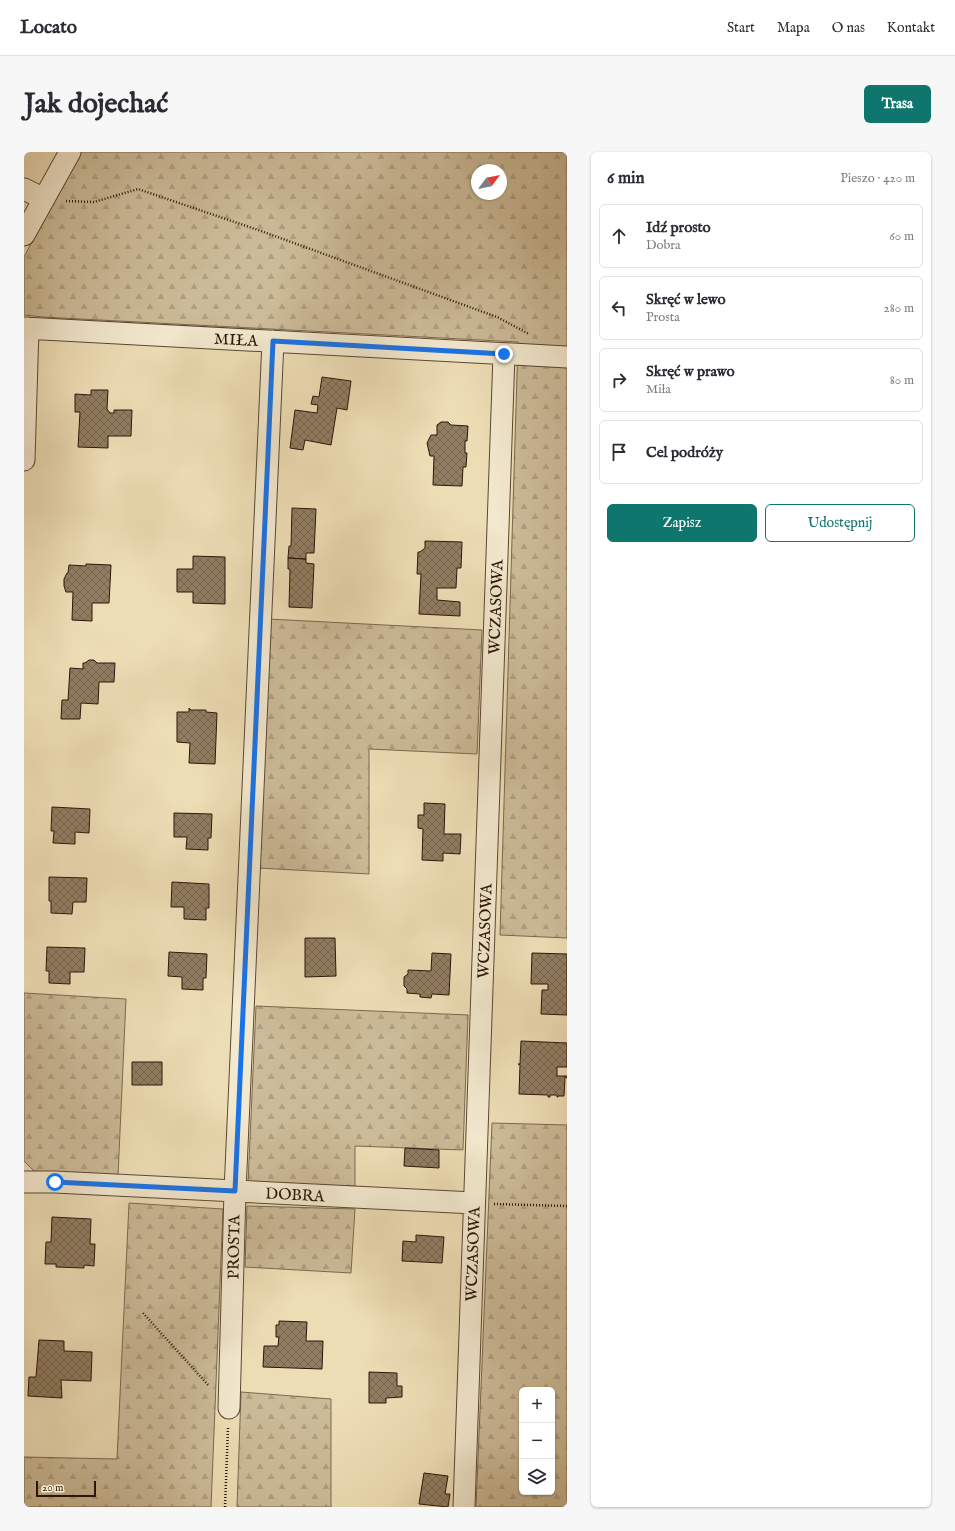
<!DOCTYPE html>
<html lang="pl">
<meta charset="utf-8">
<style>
body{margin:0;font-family:"IM FELL English",serif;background:#f7f7f7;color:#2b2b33}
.controls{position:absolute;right:12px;bottom:12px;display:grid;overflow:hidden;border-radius:6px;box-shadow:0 1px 3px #0004}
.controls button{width:36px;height:36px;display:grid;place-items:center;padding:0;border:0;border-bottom:1px solid #e1e1e2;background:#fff;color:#2b2b33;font:20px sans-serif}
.compass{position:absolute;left:447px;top:12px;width:36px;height:36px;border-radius:50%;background:#fff;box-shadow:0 1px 3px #0004;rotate:58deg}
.scale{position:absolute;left:12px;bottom:10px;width:60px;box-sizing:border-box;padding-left:4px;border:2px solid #2b1508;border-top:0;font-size:11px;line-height:14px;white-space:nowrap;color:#2b1508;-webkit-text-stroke:3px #f3e9cf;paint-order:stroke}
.stop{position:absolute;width:12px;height:12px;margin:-9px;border:3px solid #1a73e8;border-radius:50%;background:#fff}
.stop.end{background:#1a73e8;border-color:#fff;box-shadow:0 1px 4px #0008}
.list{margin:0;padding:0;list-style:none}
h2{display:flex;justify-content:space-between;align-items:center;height:52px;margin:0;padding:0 16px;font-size:17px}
h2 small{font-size:13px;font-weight:400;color:#7c7c81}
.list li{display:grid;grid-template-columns:26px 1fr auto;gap:12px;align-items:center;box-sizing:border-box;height:64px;margin:0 8px 8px;padding:0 8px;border:1px solid #e1e1e2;border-radius:6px}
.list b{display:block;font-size:15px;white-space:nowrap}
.list p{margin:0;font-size:13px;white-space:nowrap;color:#7c7c81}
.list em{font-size:13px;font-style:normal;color:#7c7c81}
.actions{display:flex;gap:8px;padding:12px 16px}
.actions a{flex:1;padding:9px 0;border:1px solid #0f766e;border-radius:6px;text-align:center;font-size:14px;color:#0f766e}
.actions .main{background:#0f766e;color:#fff}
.icon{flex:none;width:22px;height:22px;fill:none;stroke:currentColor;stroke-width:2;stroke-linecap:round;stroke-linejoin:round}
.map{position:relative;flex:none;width:543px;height:1355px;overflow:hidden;border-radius:6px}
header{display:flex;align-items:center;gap:24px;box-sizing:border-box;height:56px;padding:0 20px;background:#fff;border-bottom:1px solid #e1e1e2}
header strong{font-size:19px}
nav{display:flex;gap:22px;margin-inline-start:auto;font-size:14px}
.intro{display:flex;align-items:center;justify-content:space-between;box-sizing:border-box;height:96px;padding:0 24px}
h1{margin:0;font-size:28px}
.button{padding:10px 18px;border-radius:6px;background:#0f766e;color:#fff;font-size:14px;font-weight:700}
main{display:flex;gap:24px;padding:0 24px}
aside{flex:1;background:#fff;border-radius:6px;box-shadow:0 1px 3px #0004}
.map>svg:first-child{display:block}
.forest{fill:url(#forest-firs);stroke:#7c6850;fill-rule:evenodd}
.building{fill:url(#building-cross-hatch);stroke:#2b1508}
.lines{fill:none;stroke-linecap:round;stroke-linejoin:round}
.minor-casing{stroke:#5c4733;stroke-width:23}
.path{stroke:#2b1508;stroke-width:2.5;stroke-dasharray:1 2;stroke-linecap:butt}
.minor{stroke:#f3e9cf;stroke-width:21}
.route{stroke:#1a73e8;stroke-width:5}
.labels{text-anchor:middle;stroke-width:3;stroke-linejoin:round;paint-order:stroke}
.street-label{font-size:16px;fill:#2b1508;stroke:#f3e9cf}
</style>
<header>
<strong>Locato</strong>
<nav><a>Start</a><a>Mapa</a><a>O nas</a><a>Kontakt</a></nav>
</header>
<div class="intro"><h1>Jak dojechać</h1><a class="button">Trasa</a></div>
<main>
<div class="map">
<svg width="543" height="1355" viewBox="0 0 543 1355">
<defs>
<pattern id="forest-firs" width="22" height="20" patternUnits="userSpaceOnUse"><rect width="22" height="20" fill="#ccbb98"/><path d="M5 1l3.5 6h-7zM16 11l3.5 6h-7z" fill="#afa082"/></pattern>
<pattern id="building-cross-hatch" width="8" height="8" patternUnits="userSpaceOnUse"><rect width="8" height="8" fill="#907d62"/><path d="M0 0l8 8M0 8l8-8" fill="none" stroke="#76654f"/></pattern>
</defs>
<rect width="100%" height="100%" fill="#edddb5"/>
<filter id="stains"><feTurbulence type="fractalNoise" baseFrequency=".005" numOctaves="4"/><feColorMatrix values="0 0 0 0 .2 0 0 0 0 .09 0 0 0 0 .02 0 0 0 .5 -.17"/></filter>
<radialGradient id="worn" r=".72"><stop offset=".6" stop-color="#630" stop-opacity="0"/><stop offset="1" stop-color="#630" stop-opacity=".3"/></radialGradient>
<path class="forest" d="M56 0H543V786L476 783 494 190 19 165 0 163V105ZM453 18H477V42H453Z
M244 467 458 478 453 602 345 597V722L234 716Z
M0 841 102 847 94 1024 10 1019 0 1009Z
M232 854 444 863 439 998 331 994V1034L224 1031Z
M468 971 543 973V1355H452ZM498 1238H528V1340H498Z
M105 1051 199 1057 187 1355H0V1305L93 1307Z
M223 1054 331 1057 327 1121 221 1115Z
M217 1240 307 1247V1355H213Z"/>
<path class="building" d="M298 225 327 229 323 258 313 256 307 293 281 288 279 298 266 296 271 258 293 261 294 253 287 252 289 244 295 245Z
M67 238H84L83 257 86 261H90V258H108L107 284H84V296L54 295 56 260H51V242L67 243Z
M417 270H424L427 273 444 274 443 289H441V301H443L442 315H439L438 334 409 333 410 304H406L403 291 407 283H413V273Z
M268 356 292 357 290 401H282V407L264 406 265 394H267Z
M401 389 438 390 437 416H433L432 436H413V448L436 450V464L395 462 397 422H393L394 400H396L401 396Z
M169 404 201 405V452L169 451V440H153V417H169Z
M264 406 282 407V411L290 412 288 456 265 455 266 417H264Z
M62 412 87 413 85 451H68V469L48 468 49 440H42L40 434V427L43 421H44L45 413 62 414Z
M65 508H70L73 511H91L90 530H75L74 552 57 551 56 567H37L38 548H44L46 516 59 517V511H61Z
M165 556 167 558H182V560L193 561 191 612 165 611 166 591 153 590V560H165Z
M400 651 421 652 420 682H437L436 702 419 701V709L398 708 399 677 394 676V663H400Z
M28 655 66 657 65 681 51 680V692L29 691 30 679H27Z
M150 661 188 662 187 686H184V698L162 697 163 685H150Z
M25 725 63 726 62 750H49L48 762 27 761V749H25Z
M148 730 185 732V756H182V768L160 767V755H147Z
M281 786H311L312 824 281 825Z
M23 795 61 796 60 820H46V832L25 831V819H22Z
M145 800 183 802 182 826H179V838L158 837V825L144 824Z
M408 801 427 802 425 843 408 842 407 846 396 845V842L383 841V837L380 834V825L384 822V818L407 819Z
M508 801 543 802V863L517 862 518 838H524V832H507Z
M497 889 543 891V915H533V924H543V926L541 925 540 944H534V945H533V943H526V945H524V943L495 942 496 913 494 912H496Z
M108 910H138V933H108Z
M381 996 415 998V1016L380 1014Z
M28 1065 67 1067 66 1092H71L70 1114 60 1113V1116L32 1115V1112H21L22 1090H27Z
M392 1083 420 1085 418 1111 378 1109 379 1089 392 1090Z
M255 1169 283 1170 282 1189H299L298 1217 239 1215 240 1194H254L255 1185H252V1173H255Z
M15 1188 40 1189V1199L68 1200 67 1229 37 1228 38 1246 4 1244 5 1225H12Z
M345 1220 373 1221V1234H378V1245L362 1246V1251H345Z
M400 1321 424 1324 421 1342H426L424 1355 395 1352Z"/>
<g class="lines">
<g class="minor-casing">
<path id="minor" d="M0 37 20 47
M0 83 46 0
M0 176 543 205
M0 308 4 176
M0 1030H31L450 1051
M205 1256 211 1039 249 189
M440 1355 480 202"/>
</g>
<path class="path" d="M42 49 70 50 114 37 237 79 473 165 505 182
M470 1052 543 1054
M119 1161 185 1234
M201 1355 204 1276"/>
<use href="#minor" class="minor"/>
</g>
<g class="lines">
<path class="route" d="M31 1030 211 1039 249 189 480 202"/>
</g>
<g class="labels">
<g class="street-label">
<text transform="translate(212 187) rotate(3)" y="6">MIŁA</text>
<text transform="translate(471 455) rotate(-88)" y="6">WCZASOWA</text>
<text transform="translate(460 779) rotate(-88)" y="6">WCZASOWA</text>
<text transform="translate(271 1042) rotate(3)" y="6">DOBRA</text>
<text transform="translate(209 1095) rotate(-89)" y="6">PROSTA</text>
<text transform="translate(448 1102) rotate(-88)" y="6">WCZASOWA</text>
</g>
</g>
<rect width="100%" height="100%" filter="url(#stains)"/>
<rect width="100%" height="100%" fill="url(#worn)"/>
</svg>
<div class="controls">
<button>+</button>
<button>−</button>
<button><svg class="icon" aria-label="layers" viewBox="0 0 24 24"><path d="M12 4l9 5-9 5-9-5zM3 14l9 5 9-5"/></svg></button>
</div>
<svg class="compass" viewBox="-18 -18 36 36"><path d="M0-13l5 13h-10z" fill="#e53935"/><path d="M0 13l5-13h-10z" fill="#7c7c81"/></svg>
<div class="scale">20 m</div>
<div class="stop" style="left:31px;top:1030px"></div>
<div class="stop end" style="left:480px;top:202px"></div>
</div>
<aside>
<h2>6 min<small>Pieszo · 420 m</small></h2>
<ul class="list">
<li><svg class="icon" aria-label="ahead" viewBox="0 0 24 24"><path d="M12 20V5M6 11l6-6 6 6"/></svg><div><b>Idź prosto</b><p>Dobra</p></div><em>60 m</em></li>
<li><svg class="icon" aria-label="left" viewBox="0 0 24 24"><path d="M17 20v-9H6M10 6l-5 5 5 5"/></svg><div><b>Skręć w lewo</b><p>Prosta</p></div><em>280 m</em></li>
<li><svg class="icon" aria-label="right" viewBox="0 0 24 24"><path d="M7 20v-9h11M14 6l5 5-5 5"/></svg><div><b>Skręć w prawo</b><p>Miła</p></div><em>80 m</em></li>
<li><svg class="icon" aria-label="arrive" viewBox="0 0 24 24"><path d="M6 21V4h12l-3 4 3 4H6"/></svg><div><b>Cel podróży</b></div></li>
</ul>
<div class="actions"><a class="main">Zapisz</a><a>Udostępnij</a></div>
</aside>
</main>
